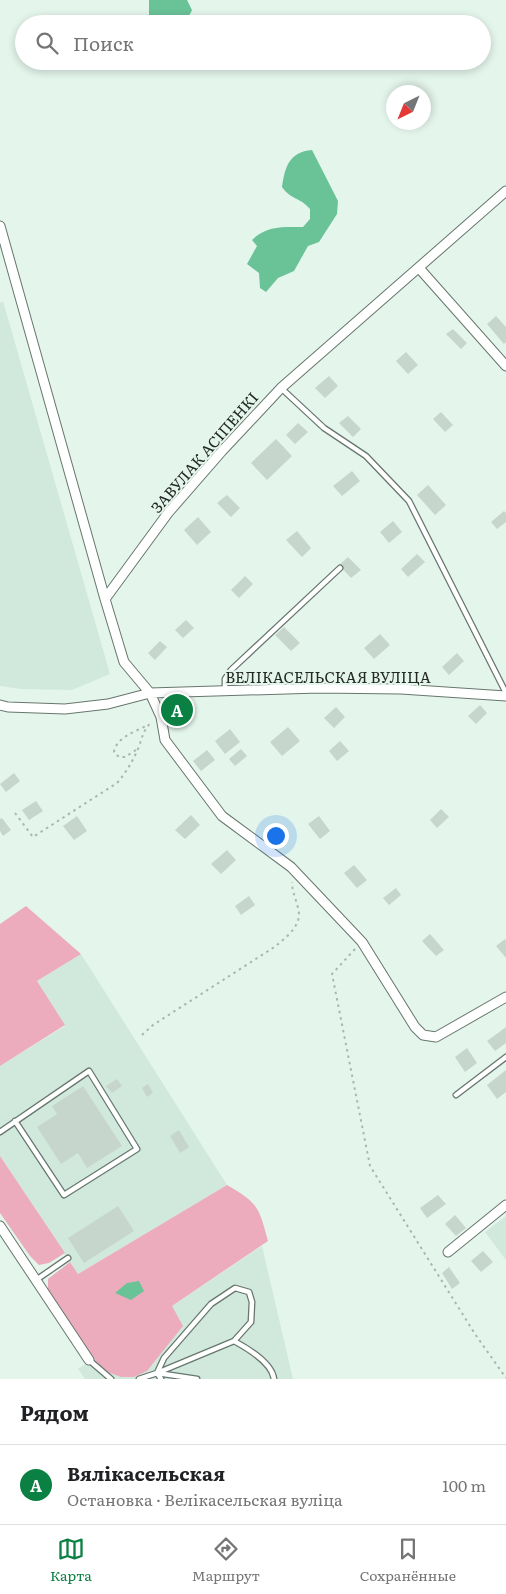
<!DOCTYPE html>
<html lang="ru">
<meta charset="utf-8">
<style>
body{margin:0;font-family:Literata,serif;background:#f6f6f6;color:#202124}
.compass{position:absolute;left:386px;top:85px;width:45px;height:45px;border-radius:50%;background:#fff;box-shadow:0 2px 8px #0003;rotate:223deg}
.you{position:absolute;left:275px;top:835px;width:18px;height:18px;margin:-12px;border:4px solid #fff;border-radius:50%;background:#1a73e8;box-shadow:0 0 0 8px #1a73e833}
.badge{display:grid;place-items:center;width:32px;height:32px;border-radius:50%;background:#0b8043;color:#fff;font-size:16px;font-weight:700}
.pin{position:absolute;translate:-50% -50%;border:2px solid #fff;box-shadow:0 1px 5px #0006}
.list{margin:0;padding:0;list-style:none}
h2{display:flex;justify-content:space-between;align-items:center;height:65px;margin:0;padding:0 20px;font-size:21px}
h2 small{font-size:16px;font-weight:400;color:#757577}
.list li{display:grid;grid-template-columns:32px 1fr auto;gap:15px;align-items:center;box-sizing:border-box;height:80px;padding:0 20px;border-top:1px solid #e0e0e0}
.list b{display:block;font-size:19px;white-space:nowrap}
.list p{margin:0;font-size:16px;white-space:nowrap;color:#757577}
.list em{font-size:16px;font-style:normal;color:#757577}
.icon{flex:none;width:28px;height:28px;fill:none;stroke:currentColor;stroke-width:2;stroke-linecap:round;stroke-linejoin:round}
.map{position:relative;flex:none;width:506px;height:1379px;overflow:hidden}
.search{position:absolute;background:#fff;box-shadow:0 2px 8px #0003;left:15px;right:15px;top:15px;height:55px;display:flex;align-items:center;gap:12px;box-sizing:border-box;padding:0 18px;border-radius:28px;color:#757577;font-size:19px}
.sheet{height:145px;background:#fff}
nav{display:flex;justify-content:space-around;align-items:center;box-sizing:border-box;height:70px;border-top:1px solid #e0e0e0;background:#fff;font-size:14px;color:#757577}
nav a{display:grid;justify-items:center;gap:2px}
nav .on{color:#0b8043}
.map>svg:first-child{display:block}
.built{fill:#d1e9dc}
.green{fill:#ecacbe}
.water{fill:#6ac297}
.building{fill:#c6d6cd}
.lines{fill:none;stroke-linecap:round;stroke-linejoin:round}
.lane-casing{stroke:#67766e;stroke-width:7}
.street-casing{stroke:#67766e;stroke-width:11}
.path{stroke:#a9b6af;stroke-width:2;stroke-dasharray:2.5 4;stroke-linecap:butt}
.lane{stroke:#fff;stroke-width:4.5}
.street{stroke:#fff;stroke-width:9}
.labels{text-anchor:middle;stroke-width:4;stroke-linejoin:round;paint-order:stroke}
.street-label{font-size:15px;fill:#222824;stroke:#e4f5ec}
</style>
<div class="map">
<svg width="506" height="1379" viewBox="0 0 506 1379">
<rect width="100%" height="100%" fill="#e4f5ec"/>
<path class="built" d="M3 301 110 674 72 690 21 689 0 686V303Z
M81 954 227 1185 78 1274 0 1156V1066L65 1026 37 981Z
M506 1216V1260L485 1232Z
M262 1246 293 1379H85L78 1369Z"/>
<path class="green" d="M26 906 81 954 37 981 65 1025 0 1066V924Z
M0 1156 65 1253 49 1263 39 1265 30 1256 0 1213Z
M227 1185C258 1203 259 1207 268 1241L172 1306 183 1326 147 1371 134 1377H121L110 1373 100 1366 92 1356 48 1289V1279L70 1262 78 1274Z"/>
<path class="water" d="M149 0H187L192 10C187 26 159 29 149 17Z
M312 150 338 201 337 214 319 242 308 246 294 271 278 278 266 292 260 288 259 273 247 264 257 246 252 240C267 225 284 227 303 227L310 219V209C300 197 291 200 282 187 285 167 289 152 312 150Z
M139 1281 144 1291 131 1300 115 1293 127 1283Z"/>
<path class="building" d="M496 316 506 327V342L504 344 487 324Z
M453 329 467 343 461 349 446 334Z
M406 352 418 365 408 374 396 361Z
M329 376 338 386 325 398 315 388Z
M441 412 453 425 445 432 433 419Z
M348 416 361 429 353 437 339 423Z
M298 423 308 432 295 444 286 435Z
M276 439 292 456 267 480 251 463Z
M352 471 360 481 342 496 333 486Z
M428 485 446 505 435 515 417 495Z
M227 495 240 508 231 517 217 503Z
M504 511 506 513V522L497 529 491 522Z
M198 517 211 532 197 545 184 530Z
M393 521 402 532 389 543 380 532Z
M297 531 311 548 302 557 286 540Z
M417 554 425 562 408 577 401 569Z
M348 557 361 570 351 578 339 565Z
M245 576 253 584 239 598 231 590Z
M186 620 194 628 183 638 175 630Z
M284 627 300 643 291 651 275 635Z
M380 634 390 645 374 659 364 648Z
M160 641 167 647 155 660 148 653Z
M457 653 464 661 449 675 442 667Z
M480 705 487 713 476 724 468 716Z
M336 707 345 717 334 728 324 718Z
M288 727 300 741 282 756 270 742Z
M230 729 240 742 225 754 215 741Z
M340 741 349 751 337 761 329 751Z
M241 749 247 756 235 766 229 759Z
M207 750 215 760 201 771 193 761Z
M14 773 20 781 6 792 0 784Z
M36 801 43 811 29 820 22 810Z
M441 809 449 817 437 828 430 820Z
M191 815 200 825 185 839 175 830Z
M77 816 87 831 74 840 63 826Z
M319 816 330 831 320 839 308 824Z
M2 818 11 830 3 836 0 831V819Z
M227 850 236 860 221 874 211 864Z
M354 865 367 880 357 888 344 873Z
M396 888 401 895 389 905 383 898Z
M249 896 255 905 241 915 235 906Z
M430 934 444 950 436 956 422 941Z
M505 939 506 941V958L496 946Z
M506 1027V1043L495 1051 487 1041Z
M467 1048 477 1063 465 1072 455 1057Z
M506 1070V1092L497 1099 487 1085Z
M117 1079 122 1086 112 1093 106 1086Z
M148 1084 153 1093 147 1097 142 1088Z
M83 1086 122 1146 87 1168 78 1153 61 1164 37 1127 57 1114 52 1106Z
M179 1130 189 1147 180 1153 170 1136Z
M438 1195 446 1204 427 1218 420 1208Z
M118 1206 134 1231 84 1263 68 1238Z
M455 1215 466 1228 456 1236 445 1224Z
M483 1251 493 1262 481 1272 471 1261Z
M449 1267 460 1283 452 1289 442 1273Z"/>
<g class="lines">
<g class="lane-casing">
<path id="lane" d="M281 388 324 428 366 456 409 501 506 693
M225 690V679L231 670 340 568
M456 1095 506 1057
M0 1132 89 1071 137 1149 64 1195 15 1121
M36 1280 68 1258
M234 1341C247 1348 272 1363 274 1379
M89 1360 111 1379
M139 1379 157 1373 234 1341 251 1322 252 1302 249 1292 235 1288 211 1304 164 1358 157 1373
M161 1379 157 1373 197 1379"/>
</g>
<g class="street-casing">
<path id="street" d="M506 191 281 388 222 451 168 513 105 599 124 662 150 693 161 717 165 740 222 816 291 867 362 942 415 1027 423 1035 436 1037 506 997
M0 226 105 599
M419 268 506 366
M0 705 8 707 65 709 108 704 150 693 319 688 401 689 506 696
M0 1226 89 1360
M448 1252 506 1205"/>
</g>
<path class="path" d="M136 750 125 757H119L114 752C116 738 134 732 146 726
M15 813 33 837 117 783C126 773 132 762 138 749 142 739 143 729 152 722
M355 949 332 974 370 1166 475 1334 506 1378
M142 1035 153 1025 276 946C285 938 299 928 299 914 298 903 292 893 292 882"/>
<use href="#lane" class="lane"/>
<use href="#street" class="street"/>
</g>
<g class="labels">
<g class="street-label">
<text transform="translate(205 453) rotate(-49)" y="5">ЗАВУЛАК АСІПЕНКІ</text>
<text x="328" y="683">ВЕЛІКАСЕЛЬСКАЯ ВУЛІЦА</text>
</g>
</g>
</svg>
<svg class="compass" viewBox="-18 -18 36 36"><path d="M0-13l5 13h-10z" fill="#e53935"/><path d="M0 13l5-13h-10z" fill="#757577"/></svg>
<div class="you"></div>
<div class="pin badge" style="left:177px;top:710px">A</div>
<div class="search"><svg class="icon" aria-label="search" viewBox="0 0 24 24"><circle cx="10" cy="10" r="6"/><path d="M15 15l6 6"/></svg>Поиск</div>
</div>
<section class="sheet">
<h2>Рядом<small></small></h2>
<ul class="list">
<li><span class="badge">A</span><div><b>Вялікасельская</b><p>Остановка · Велікасельская вуліца</p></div><em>100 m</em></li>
</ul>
</section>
<nav>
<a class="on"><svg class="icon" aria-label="map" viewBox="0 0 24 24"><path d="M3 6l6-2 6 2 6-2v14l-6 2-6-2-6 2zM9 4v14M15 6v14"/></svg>Карта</a>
<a><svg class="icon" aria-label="directions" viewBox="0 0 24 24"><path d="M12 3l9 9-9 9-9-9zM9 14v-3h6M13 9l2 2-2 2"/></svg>Маршрут</a>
<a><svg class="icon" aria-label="saved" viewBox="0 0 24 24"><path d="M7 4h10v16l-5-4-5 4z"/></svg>Сохранённые</a>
</nav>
